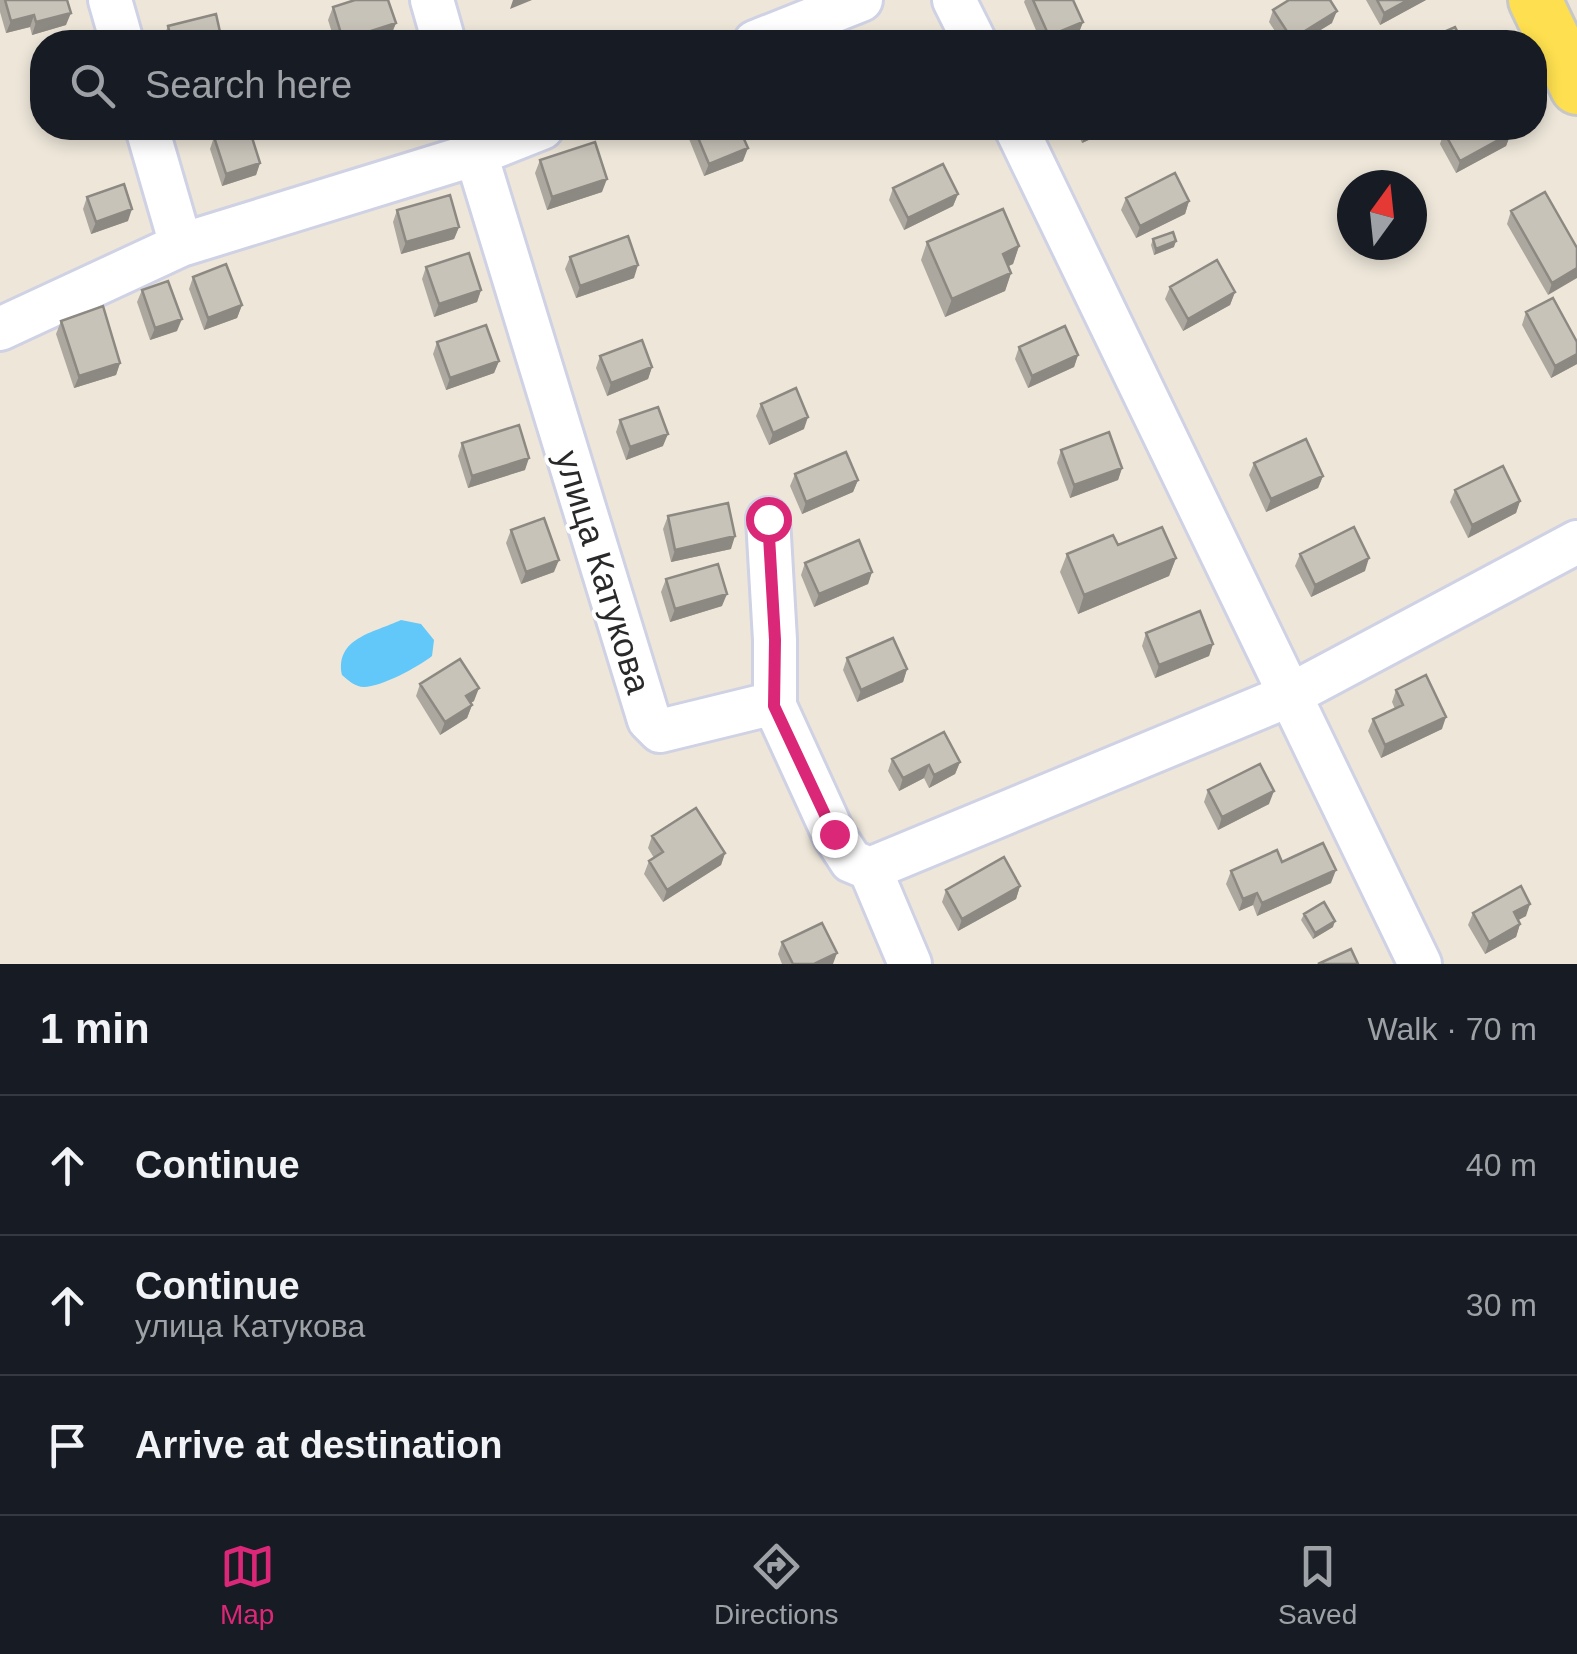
<!DOCTYPE html>
<meta charset="utf-8">
<style>
body{margin:0;font-family:Arial,sans-serif;background:#242831;color:#f1f3f6}
.compass{position:absolute;left:1337px;top:170px;width:90px;height:90px;border-radius:50%;background:#171b24;box-shadow:0 5px 15px #0003;rotate:15deg}
.stop{position:absolute;width:30px;height:30px;margin:-22px;border:8px solid #db2777;border-radius:50%;background:#fff}
.stop.end{background:#db2777;border-color:#fff;box-shadow:0 2px 10px #0008}
.list{margin:0;padding:0;list-style:none}
h2{display:flex;justify-content:space-between;align-items:center;height:130px;margin:0;padding:0 40px;font-size:42px}
h2 small{font-size:32px;font-weight:400;color:#9ea1a6}
.list li{display:grid;grid-template-columns:65px 1fr auto;gap:30px;align-items:center;box-sizing:border-box;height:140px;padding:0 40px;border-top:2px solid #363941}
.list b{display:block;font-size:38px;white-space:nowrap}
.list p{margin:0;font-size:32px;white-space:nowrap;color:#9ea1a6}
.list em{font-size:32px;font-style:normal;color:#9ea1a6}
.icon{flex:none;width:55px;height:55px;fill:none;stroke:currentColor;stroke-width:2;stroke-linecap:round;stroke-linejoin:round}
.map{position:relative;flex:none;width:1577px;height:964px;overflow:hidden}
.search{position:absolute;background:#171b24;box-shadow:0 5px 15px #0003;left:30px;right:30px;top:30px;height:110px;display:flex;align-items:center;gap:25px;box-sizing:border-box;padding:0 35px;border-radius:40px;color:#9ea1a6;font-size:38px}
.sheet{height:550px;background:#171b24}
nav{display:flex;justify-content:space-around;align-items:center;box-sizing:border-box;height:140px;border-top:2px solid #363941;background:#171b24;font-size:28px;color:#9ea1a6}
nav a{display:grid;justify-items:center;gap:5px}
nav .on{color:#db2777}
.map>svg:first-child{display:block}
.water{fill:#62c7f9}
.lines{fill:none;stroke-linecap:round;stroke-linejoin:round}
.minor-casing{stroke:#cfd1e4;stroke-width:48}
.major-casing{stroke:#c7c7c7;stroke-width:58}
.minor{stroke:#fff;stroke-width:42}
.major{stroke:#fddf4f;stroke-width:52}
.wall{fill:#aca89f}
.shaded-wall{fill:#8c8882}
.building{fill:#c8c3b9;stroke:#8c8882;stroke-width:2.5}
.route{stroke:#db2777;stroke-width:12}
.labels{text-anchor:middle;stroke-width:8;stroke-linejoin:round;paint-order:stroke}
.street-label{font-size:35px;fill:#292929;stroke:#fff}
</style>
<div class="map">
<svg width="1577" height="964" viewBox="0 0 1577 964">
<rect width="100%" height="100%" fill="#ede6d9"/>
<path class="water" d="M401 620 421 624 434 640 432 656C418 667 381 687 364 687 355 687 348 680 342 675 335 638 373 633 401 620Z"/>
<g class="lines">
<g class="minor-casing">
<path id="minor" d="M110 0 122 42
M432 0 444 42
M954 0 975 42
M755 42 861 0
M147 128 181 245
M468 128 649 720 660 731 758 707 775 706 834 835 851 861 870 869 910 964
M1016 128 1420 964
M0 329 181 245 476 154 542 128
M768 519 775 640V706
M870 869 1290 695 1577 542"/>
</g>
<g class="major-casing">
<path id="major" d="M1535 0 1577 88"/>
</g>
<use href="#minor" class="minor"/>
<use href="#major" class="major"/>
</g>
<path class="wall" d="M0 0H67L66 25 32 35 30 27 6 33 0 12Z
M1025 0H1073L1083 22 1078 35 1059 42H1041L1024 2Z
M1366 0H1426L1380 25Z
M333 7 396 23 391 35 369 42H335L328 20Z
M1273 10 1332 23 1301 42H1282L1269 22Z
M168 26 222 42H164L163 38Z
M690 128H739L743 161 704 176 687 134Z
M1075 128H1115L1082 143Z
M1444 132 1511 133 1506 146 1456 173 1440 144Z
M214 137 260 163 256 175 222 186 210 149Z
M540 160 602 192 547 210 535 173Z
M893 188 958 194 953 206 904 230 889 200Z
M87 197 128 221 91 234 83 209Z
M1126 198 1189 201 1185 214 1136 238 1121 210Z
M397 210 459 227 454 239 401 254 393 222Z
M1511 211 1577 248 1548 295 1507 224Z
M1153 239 1174 247 1154 255 1151 245Z
M927 242 1019 246 1013 264 1008 266 1011 273 1005 291 945 317 921 260Z
M570 257 634 278 576 298 565 269Z
M426 267 481 290 477 302 434 317 422 279Z
M193 277 242 305 237 318 204 330 189 289Z
M1170 287 1235 292 1230 305 1183 331 1165 299Z
M142 290 177 331 150 340 137 302Z
M1526 312 1577 342V364L1551 378 1522 325Z
M61 321 120 363 116 375 74 388 56 334Z
M437 342 499 361 494 373 446 390 433 354Z
M1019 347 1078 355 1074 367 1028 388 1015 359Z
M600 356 652 367 648 379 607 396 596 368Z
M761 404 804 429 769 445 756 416Z
M620 420 663 446 626 460 616 432Z
M462 443 525 470 468 488 458 456Z
M1061 450 1122 468 1118 480 1070 498 1057 463Z
M1254 463 1323 476 1318 488 1266 512 1249 475Z
M795 474 858 480 853 492 802 514 790 486Z
M1455 490 1520 501 1516 513 1468 538 1450 502Z
M668 516 731 549 671 562 663 529Z
M511 530 554 572 521 584 506 543Z
M1118 545 1176 558 1169 576 1078 614 1060 572 1067 554Z
M1300 554 1365 571 1311 597 1295 566Z
M805 563 872 572 868 584 814 607 801 575Z
M666 579 722 606 670 622 661 592Z
M1146 633 1213 644 1209 656 1155 678 1142 646Z
M847 658 907 669 903 682 857 702 843 670Z
M420 684 474 701 470 703 472 705 467 718 440 735 416 696Z
M1396 690 1442 729 1381 758 1368 731 1373 719 1395 709 1392 702Z
M892 759 960 762 955 774 929 788 924 778 899 791 888 771Z
M1208 790 1269 804 1218 830 1204 802Z
M652 836 725 853 721 865 663 902 644 874 649 861 654 858 648 848Z
M1282 862 1331 883 1257 916 1253 905 1239 911 1226 884 1231 871Z
M1020 886 1016 899 958 931 942 902 946 890Z
M1473 913 1526 916 1518 920 1520 924 1516 937 1485 954 1468 925Z
M1304 914 1333 927 1313 939 1301 920Z
M782 942 833 964H782L778 954Z"/>
<path class="shaded-wall" d="M513 0H532L510 9Z
M1408 0H1426L1380 25 1384 13Z
M1337 11 1332 23 1301 42H1290L1292 39Z
M71 13 66 25 32 35 36 22Z
M34 15 30 27 6 33 11 21Z
M1083 22 1078 35 1059 42H1046L1049 36Z
M396 23 391 35 369 42H342L343 40Z
M1094 128H1115L1082 143 1087 131Z
M1511 133 1506 146 1456 173 1460 161Z
M748 148 743 161 704 176 709 164Z
M260 163 256 175 222 186 226 174Z
M607 179 602 192 547 210 552 197Z
M958 194 953 206 904 230 908 218Z
M1189 201 1185 214 1136 238 1140 226Z
M132 209 128 221 91 234 96 222Z
M459 227 454 239 401 254 406 242Z
M1176 241 1174 247 1154 255 1156 249Z
M1019 246 1013 264 996 272 1003 254Z
M638 265 634 278 576 298 580 286Z
M1577 268V278L1548 295 1552 283Z
M1011 273 1005 291 945 317 952 299Z
M481 290 477 302 434 317 439 304Z
M1235 292 1230 305 1183 331 1188 319Z
M242 305 237 318 204 330 208 318Z
M182 319 177 331 150 340 155 328Z
M1577 354V364L1551 378 1555 366Z
M1078 355 1074 367 1028 388 1032 376Z
M499 361 494 373 446 390 450 378Z
M120 363 116 375 74 388 79 376Z
M652 367 648 379 607 396 611 383Z
M808 417 804 429 769 445 773 433Z
M668 434 663 446 626 460 630 447Z
M529 458 525 470 468 488 472 476Z
M1122 468 1118 480 1070 498 1074 485Z
M1323 476 1318 488 1266 512 1271 499Z
M858 480 853 492 802 514 806 502Z
M1520 501 1516 513 1468 538 1472 525Z
M735 536 731 549 671 562 675 550Z
M1176 558 1169 576 1078 614 1084 595Z
M1369 558 1365 571 1311 597 1315 585Z
M559 560 554 572 521 584 526 572Z
M872 572 868 584 814 607 819 594Z
M727 594 722 606 670 622 675 609Z
M1213 644 1209 656 1155 678 1159 665Z
M907 669 903 682 857 702 861 690Z
M479 688 474 701 461 709 466 696Z
M472 705 467 718 440 735 445 722Z
M1446 717 1442 729 1381 758 1385 745Z
M960 762 955 774 929 788 934 775Z
M929 765 924 778 899 791 903 778Z
M1274 791 1269 804 1218 830 1222 817Z
M725 853 721 865 663 902 667 890Z
M1336 870 1331 883 1257 916 1262 903Z
M1020 886 1016 899 958 931 962 919Z
M1257 893 1253 905 1239 911 1243 899Z
M1530 904 1526 916 1509 925 1514 912Z
M1335 921 1333 927 1313 939 1315 933Z
M1520 924 1516 937 1485 954 1489 942Z
M837 953 833 964H814Z"/>
<path class="building" d="M5 0H67L71 13 36 22 34 15 11 21Z
M355 0H388L396 23 343 40 333 7Z
M1033 0H1073L1083 22 1049 36Z
M1289 0H1330L1337 11 1292 39 1273 10Z
M1377 0H1408L1384 13Z
M216 14 222 41 216 42H172L168 26Z
M1455 27 1463 42H1421Z
M243 128H249L260 163 226 174 214 137Z
M694 128H739L748 148 709 164Z
M1452 128H1507L1511 133 1460 161 1444 132Z
M595 142 607 179 552 197 540 160Z
M943 164 958 194 908 218 893 188Z
M1175 173 1189 201 1140 226 1126 198Z
M124 184 132 209 96 222 87 197Z
M1545 192 1577 248V268L1552 283 1511 211Z
M450 195 459 227 406 242 397 210Z
M1003 209 1019 246 1003 254 1011 273 952 299 927 242Z
M1173 232 1176 241 1156 249 1153 239Z
M628 236 638 265 580 286 570 257Z
M469 253 481 290 439 304 426 267Z
M1217 260 1235 292 1188 319 1170 287Z
M226 264 242 305 208 318 193 277Z
M168 281 182 319 155 328 142 290Z
M1553 298 1577 342V354L1555 366 1526 312Z
M103 306 120 363 79 376 61 321Z
M486 325 499 361 450 378 437 342Z
M1065 326 1078 355 1032 376 1019 347Z
M642 340 652 367 611 383 600 356Z
M796 388 808 417 773 433 761 404Z
M658 407 668 434 630 447 620 420Z
M519 425 529 458 472 476 462 443Z
M1109 432 1122 468 1074 485 1061 450Z
M1306 439 1323 476 1271 499 1254 463Z
M846 452 858 480 806 502 795 474Z
M1503 466 1520 501 1472 525 1455 490Z
M728 503 735 536 675 550 668 516Z
M544 518 559 560 526 572 511 530Z
M1162 527 1176 558 1084 595 1067 554 1113 535 1118 545Z
M1354 527 1369 558 1315 585 1300 554Z
M859 540 872 572 819 594 805 563Z
M718 564 727 594 675 609 666 579Z
M1200 611 1213 644 1159 665 1146 633Z
M893 638 907 669 861 690 847 658Z
M460 659 479 688 466 696 472 705 445 722 420 684Z
M1426 675 1446 717 1385 745 1373 719 1403 705 1396 690Z
M944 732 960 762 934 775 929 765 903 778 892 759Z
M1260 764 1274 791 1222 817 1208 790Z
M696 808 725 853 667 890 649 861 663 852 652 836Z
M1323 843 1336 870 1262 903 1257 893 1243 899 1231 871 1277 850 1282 862Z
M1004 857 1020 886 962 919 946 890Z
M1521 886 1530 904 1514 912 1520 924 1489 942 1473 913Z
M1324 902 1335 921 1315 933 1304 914Z
M822 923 837 953 814 964H793L782 942Z
M1351 949 1358 964H1318Z"/>
<g class="lines">
<path class="route" d="M768 519 775 640 774 706 834 834"/>
</g>
<g class="labels">
<g class="street-label">
<text transform="translate(603 572) rotate(73)" y="12">улица Катукова</text>
</g>
</g>
</svg>
<svg class="compass" viewBox="-18 -18 36 36"><path d="M0-13l5 13h-10z" fill="#e53935"/><path d="M0 13l5-13h-10z" fill="#9ea1a6"/></svg>
<div class="stop" style="left:768px;top:519px"></div>
<div class="stop end" style="left:834px;top:834px"></div>
<div class="search"><svg class="icon" aria-label="search" viewBox="0 0 24 24"><circle cx="10" cy="10" r="6"/><path d="M15 15l6 6"/></svg>Search here</div>
</div>
<section class="sheet">
<h2>1 min<small>Walk · 70 m</small></h2>
<ul class="list">
<li><svg class="icon" aria-label="ahead" viewBox="0 0 24 24"><path d="M12 20V5M6 11l6-6 6 6"/></svg><div><b>Continue</b></div><em>40 m</em></li>
<li><svg class="icon" aria-label="ahead" viewBox="0 0 24 24"><path d="M12 20V5M6 11l6-6 6 6"/></svg><div><b>Continue</b><p>улица Катукова</p></div><em>30 m</em></li>
<li><svg class="icon" aria-label="arrive" viewBox="0 0 24 24"><path d="M6 21V4h12l-3 4 3 4H6"/></svg><div><b>Arrive at destination</b></div></li>
</ul>
</section>
<nav>
<a class="on"><svg class="icon" aria-label="map" viewBox="0 0 24 24"><path d="M3 6l6-2 6 2 6-2v14l-6 2-6-2-6 2zM9 4v14M15 6v14"/></svg>Map</a>
<a><svg class="icon" aria-label="directions" viewBox="0 0 24 24"><path d="M12 3l9 9-9 9-9-9zM9 14v-3h6M13 9l2 2-2 2"/></svg>Directions</a>
<a><svg class="icon" aria-label="saved" viewBox="0 0 24 24"><path d="M7 4h10v16l-5-4-5 4z"/></svg>Saved</a>
</nav>
